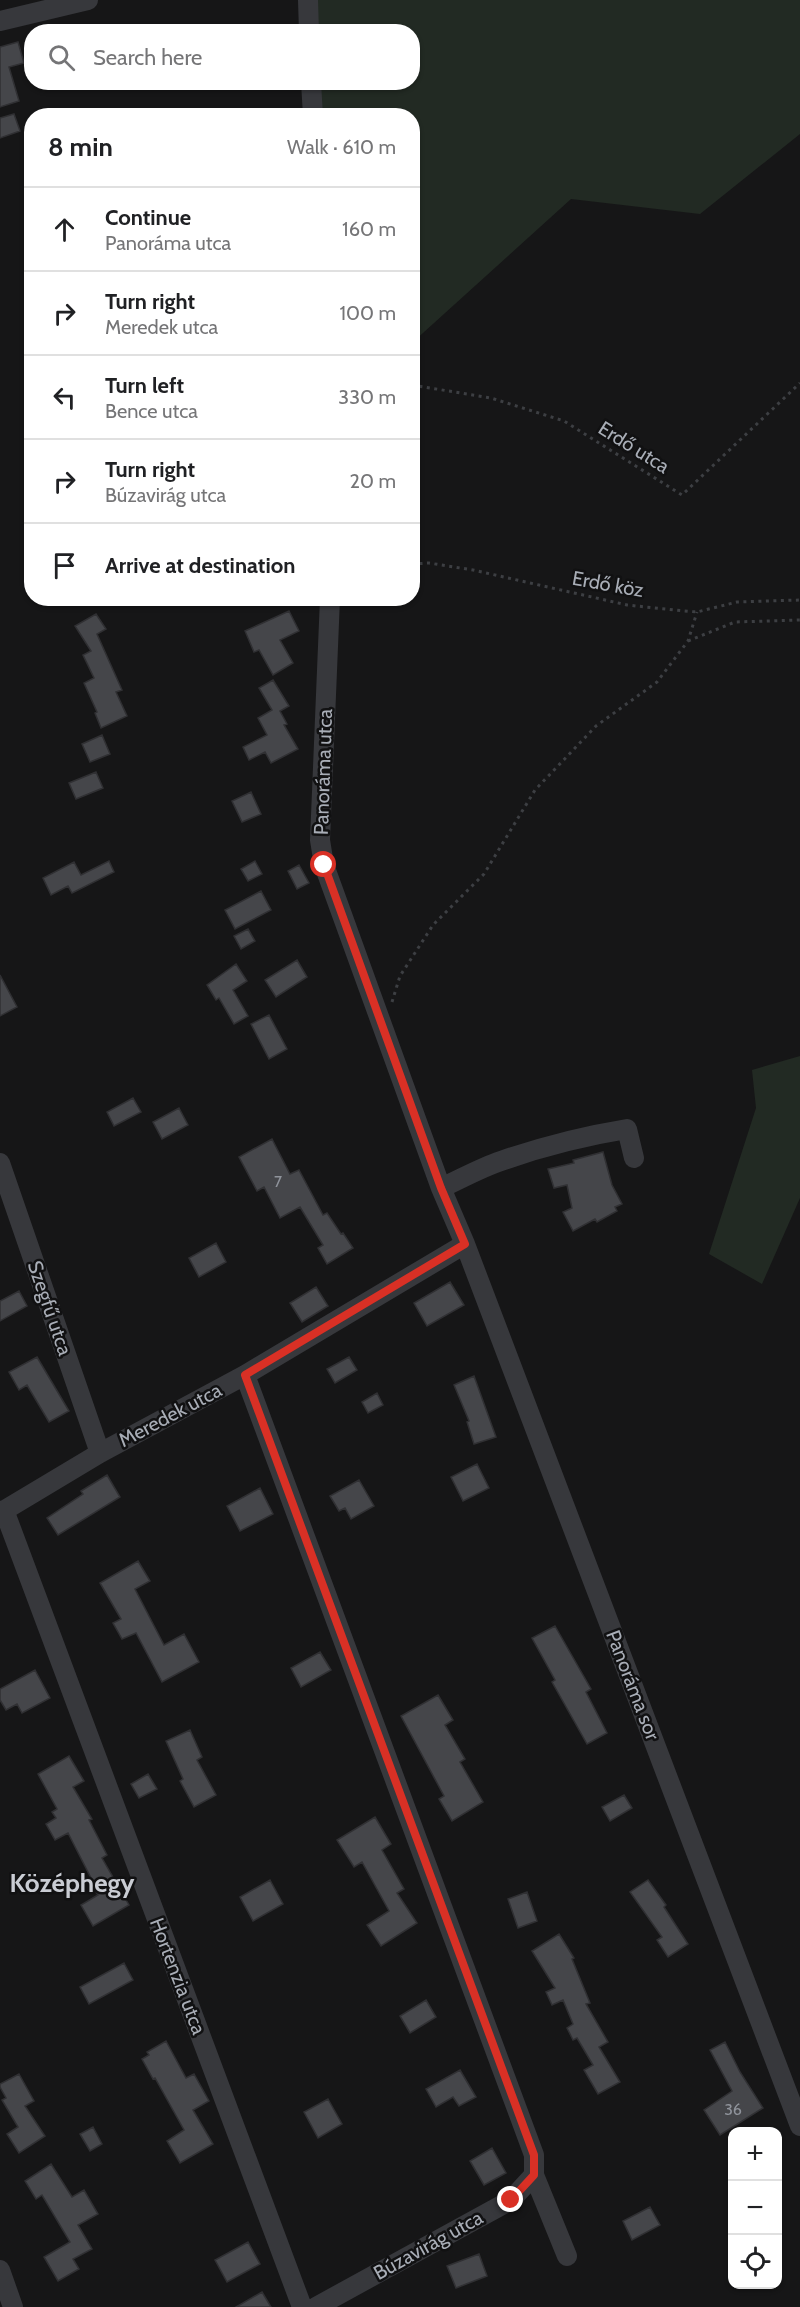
<!DOCTYPE html>
<meta charset="utf-8">
<style>
body{margin:0;font-family:Cabin,sans-serif;background:#f2f2f2;color:#202124}
.controls{position:absolute;right:18px;bottom:18px;display:grid;overflow:hidden;border-radius:12px;box-shadow:0 2px 4px #0004}
.controls button{width:54px;height:54px;display:grid;place-items:center;padding:0;border:0;border-bottom:2px solid #e0e0e0;background:#fff;color:#202124;font:30px sans-serif}
.stop{position:absolute;width:18px;height:18px;margin:-14px;border:4px solid #d93025;border-radius:50%;background:#fff}
.stop.end{background:#d93025;border-color:#fff;box-shadow:0 2px 6px #0008}
.list{margin:0;padding:0;list-style:none}
h2{display:flex;justify-content:space-between;align-items:center;height:78px;margin:0;padding:0 24px;font-size:26px}
h2 small{font-size:20px;font-weight:400;color:#757577}
.list li{display:grid;grid-template-columns:39px 1fr auto;gap:18px;align-items:center;box-sizing:border-box;height:84px;padding:0 24px;border-top:2px solid #e0e0e0}
.list b{display:block;font-size:22px;white-space:nowrap}
.list p{margin:0;font-size:20px;white-space:nowrap;color:#757577}
.list em{font-size:20px;font-style:normal;color:#757577}
.icon{flex:none;width:33px;height:33px;fill:none;stroke:currentColor;stroke-width:2;stroke-linecap:round;stroke-linejoin:round}
.map{position:relative;flex:none;width:800px;height:2307px;overflow:hidden}
.search{position:absolute;background:#fff;box-shadow:0 2px 4px #0004;left:24px;top:24px;width:396px;height:66px;display:flex;align-items:center;gap:15px;box-sizing:border-box;padding:0 21px;border-radius:24px;color:#757577;font-size:22px}
.panel{position:absolute;background:#fff;box-shadow:0 2px 4px #0004;left:24px;top:108px;width:396px;height:498px;border-radius:24px}
.map>svg:first-child{display:block}
.green{fill:#222a23}
.building{fill:#45464a;stroke:#303033;stroke-width:1.5}
.lines{fill:none;stroke-linecap:round;stroke-linejoin:round}
.path{stroke:#3d3f43;stroke-width:3;stroke-dasharray:3 4.5;stroke-linecap:butt}
.minor{stroke:#37383c;stroke-width:20}
.route{stroke:#d93025;stroke-width:8}
.labels{text-anchor:middle;stroke-width:5;stroke-linejoin:round;paint-order:stroke}
.number-label{font-size:16px;fill:#8f939b}
.street-label{font-size:20px;fill:#a8adb6;stroke:#111112}
.district-label{font-size:26px;font-weight:bold;fill:#c9ccd3;stroke:#111112}
</style>
<div class="map">
<svg width="800" height="2307" viewBox="0 0 800 2307">
<rect width="100%" height="100%" fill="#161617"/>
<path class="green" d="M304 0H800V134L700 214 571 199 413 342 412 116 311 115 309 83 412 82V32L306 31Z
M800 1056V1198L762 1284 709 1254 756 1108 752 1070Z"/>
<path class="building" d="M18 42 24 63 9 67 19 101 0 107V47Z
M14 114 20 131 0 138V118Z
M289 611 299 631 280 640 293 663 273 675 259 650 254 652 245 631Z
M96 614 106 629 97 634 122 690 116 692 127 716 101 728 95 713 97 712 84 683 94 678 83 655 91 651 75 626Z
M273 680 289 706 280 711 287 724 284 725 298 749 271 763 265 752 249 760 243 747 267 735 258 718 272 710 259 688Z
M102 735 110 754 90 762 82 744Z
M96 772 103 788 76 799 69 783Z
M251 792 261 814 242 822 232 801Z
M109 861 114 872 72 893 68 886 51 895 43 878 74 862 81 875Z
M255 861 262 874 248 881 241 869Z
M299 865 309 883 297 889 288 871Z
M261 891 271 910 235 929 225 910Z
M248 929 255 941 241 949 234 936Z
M297 960 307 977 276 997 265 980Z
M236 964 247 981 233 990 248 1016 234 1024 219 998 216 1000 207 985Z
M0 975 17 1007 0 1016Z
M269 1015 287 1049 269 1059 251 1024Z
M133 1098 141 1112 114 1126 107 1112Z
M179 1108 188 1125 162 1139 153 1122Z
M272 1139 290 1174 299 1170 323 1215 327 1213 341 1234 343 1233 353 1248 327 1264 318 1248 323 1245 300 1207 280 1218 264 1187 257 1191 239 1157Z
M603 1152 612 1185 622 1204 615 1207 617 1211 597 1222 595 1219 573 1231 563 1212 572 1208 567 1185 554 1188 548 1169 574 1163 573 1160Z
M216 1243 226 1262 199 1277 189 1258Z
M450 1282 464 1305 427 1326 414 1303Z
M316 1287 328 1306 302 1322 290 1303Z
M19 1291 27 1306 0 1321V1301Z
M37 1357 69 1411 49 1422 27 1385 19 1390 9 1372Z
M349 1357 357 1370 335 1383 327 1369Z
M474 1376 496 1437 474 1444 467 1422 469 1421 454 1385Z
M377 1393 383 1405 368 1413 362 1402Z
M477 1464 489 1488 463 1501 451 1477Z
M107 1475 120 1497 58 1535 47 1518 83 1494 81 1491Z
M359 1480 374 1506 351 1519 345 1508 339 1511 330 1496Z
M260 1488 273 1514 240 1531 227 1506Z
M138 1561 150 1581 135 1589 164 1645 184 1634 199 1662 162 1682 136 1633 122 1639 113 1623 121 1619 100 1583Z
M555 1626 591 1689 586 1692 607 1733 587 1744 552 1682 555 1680 532 1638Z
M320 1652 331 1670 301 1687 291 1668Z
M35 1670 50 1698 22 1713 17 1704 6 1710 0 1700V1689Z
M438 1695 453 1720 445 1725 465 1759 460 1762 483 1802 452 1821 439 1799 444 1796 401 1716Z
M190 1730 202 1757 197 1760 216 1795 194 1807 180 1781 183 1779 166 1741Z
M69 1756 84 1781 73 1787 92 1819 89 1820 107 1855 102 1858 129 1905 93 1926 81 1905 98 1895 92 1885 94 1884 68 1833 55 1840 46 1824 56 1818 52 1812 57 1809 38 1774Z
M148 1774 157 1789 139 1798 131 1784Z
M624 1795 632 1808 610 1821 602 1807Z
M375 1817 391 1844 382 1850 404 1889 397 1893 417 1923 381 1946 367 1925 389 1911 362 1862 354 1867 337 1840Z
M270 1880 283 1904 253 1921 240 1897Z
M648 1880 666 1905 664 1907 688 1944 668 1957 657 1940 662 1937 630 1892Z
M527 1892 537 1921 518 1928 508 1899Z
M559 1934 574 1958 572 1959 590 2003 586 2004 608 2042 599 2047 620 2082 598 2094 584 2070 593 2065 577 2038 573 2040 567 2028 573 2024 563 2000 552 2005 546 1992 555 1988 532 1951Z
M124 1963 133 1980 89 2004 80 1987Z
M426 2000 436 2017 410 2033 400 2016Z
M166 2041 186 2078 194 2074 209 2101 193 2110 213 2144 180 2163 167 2141 184 2130 155 2078 153 2079 142 2059 149 2055 147 2052Z
M725 2042 740 2072 763 2108 720 2135 704 2110 732 2091 710 2050Z
M460 2070 476 2097 459 2106 453 2097 436 2107 426 2089Z
M19 2074 34 2101 25 2106 45 2136 19 2153 7 2134 18 2127 2 2100 6 2098 0 2087V2084Z
M328 2099 342 2124 318 2138 304 2112Z
M93 2127 102 2144 90 2151 80 2134Z
M492 2148 506 2173 484 2185 470 2161Z
M51 2164 72 2197 84 2190 98 2214 78 2225 92 2249 73 2259 79 2269 58 2281 44 2257 70 2242 42 2195 36 2199 25 2181Z
M650 2207 660 2225 632 2240 623 2221Z
M248 2242 260 2264 227 2282 215 2260Z
M479 2254 487 2276 456 2288 447 2266Z
M262 2292 271 2307H236Z"/>
<g class="lines">
<path class="path" d="M412 385 491 398 564 421 682 495 800 383
M412 564 429 563 473 570 627 605 684 611 697 612 737 602 800 600
M688 641 735 622 800 620
M392 1002 400 976 433 925 484 874 535 790 596 726 657 682 688 641 697 612"/>
<path class="minor" d="M308 0 309 32
M0 21 88 0
M311 82 313 116
M330 598 320 840 324 865 441 1188 465 1244 800 2126
M0 1163 100 1453
M441 1188C461 1179 480 1168 501 1161 541 1147 584 1136 627 1129L634 1158
M245 1375 534 2155V2175L567 2256
M4 1510 302 2307
M0 1513 100 1453 245 1375 465 1244
M0 2270 13 2307
M316 2307 511 2200 534 2175"/>
</g>
<g class="lines">
<path class="route" d="M324 865 441 1188 465 1244 245 1375 534 2155V2175L511 2200"/>
</g>
<g class="labels">
<g class="number-label">
<text x="278" y="1187">7</text>
<text x="733" y="2115">36</text>
</g>
<g class="street-label">
<text transform="translate(634 447) rotate(32)" y="7">Erdő utca</text>
<text transform="translate(608 584) rotate(10)" y="7">Erdő köz</text>
<text transform="translate(323 772) rotate(-88)" y="7">Panoráma utca</text>
<text transform="translate(50 1308) rotate(71)" y="7">Szegfű utca</text>
<text transform="translate(170 1415) rotate(-28)" y="7">Meredek utca</text>
<text transform="translate(633 1685) rotate(69)" y="7">Panoráma sor</text>
<text transform="translate(178 1976) rotate(69)" y="7">Hortenzia utca</text>
<text transform="translate(428 2245) rotate(-29)" y="7">Búzavirág utca</text>
</g>
<g class="district-label">
<text x="72" y="1892">Középhegy</text>
</g>
</g>
</svg>
<div class="controls">
<button>+</button>
<button>−</button>
<button><svg class="icon" aria-label="locate" viewBox="0 0 24 24"><circle cx="12" cy="12" r="6"/><path d="M12 2v4M12 18v4M2 12h4M18 12h4"/></svg></button>
</div>
<div class="stop" style="left:324px;top:865px"></div>
<div class="stop end" style="left:511px;top:2200px"></div>
<div class="search"><svg class="icon" aria-label="search" viewBox="0 0 24 24"><circle cx="10" cy="10" r="6"/><path d="M15 15l6 6"/></svg>Search here</div>
<section class="panel">
<h2>8 min<small>Walk · 610 m</small></h2>
<ul class="list">
<li><svg class="icon" aria-label="ahead" viewBox="0 0 24 24"><path d="M12 20V5M6 11l6-6 6 6"/></svg><div><b>Continue</b><p>Panoráma utca</p></div><em>160 m</em></li>
<li><svg class="icon" aria-label="right" viewBox="0 0 24 24"><path d="M7 20v-9h11M14 6l5 5-5 5"/></svg><div><b>Turn right</b><p>Meredek utca</p></div><em>100 m</em></li>
<li><svg class="icon" aria-label="left" viewBox="0 0 24 24"><path d="M17 20v-9H6M10 6l-5 5 5 5"/></svg><div><b>Turn left</b><p>Bence utca</p></div><em>330 m</em></li>
<li><svg class="icon" aria-label="right" viewBox="0 0 24 24"><path d="M7 20v-9h11M14 6l5 5-5 5"/></svg><div><b>Turn right</b><p>Búzavirág utca</p></div><em>20 m</em></li>
<li><svg class="icon" aria-label="arrive" viewBox="0 0 24 24"><path d="M6 21V4h12l-3 4 3 4H6"/></svg><div><b>Arrive at destination</b></div></li>
</ul>
</section>
</div>
